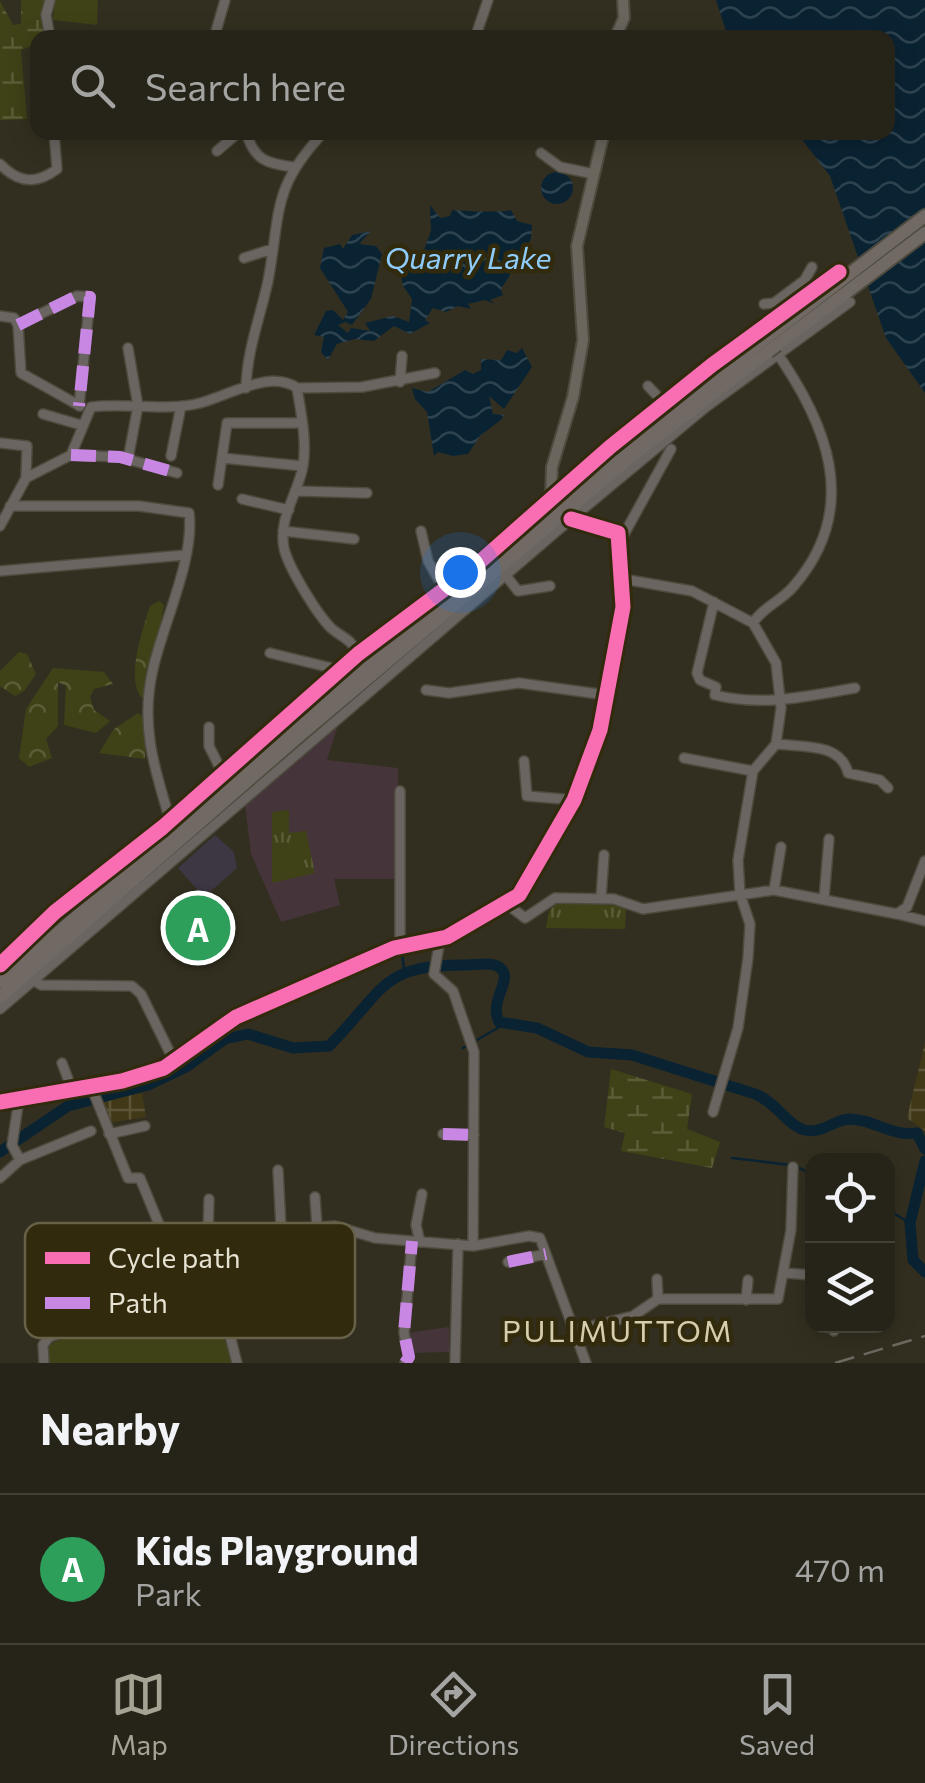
<!DOCTYPE html>
<style>
body{margin:0;font-family:Commissioner,sans-serif;background:#322f25;color:#f1f3f6}
.controls{position:absolute;right:30px;bottom:30px;display:grid;overflow:hidden;border-radius:20px;box-shadow:0 5px 25px #0003}
.controls button{width:90px;height:90px;display:grid;place-items:center;padding:0;border:0;border-bottom:2px solid #424037;background:#262318;color:#f1f3f6;font:50px sans-serif}
.you{position:absolute;left:460px;top:572px;width:35px;height:35px;margin:-25px;border:8px solid #fff;border-radius:50%;background:#1a73e8;box-shadow:0 0 0 15px #1a73e833}
.badge{display:grid;place-items:center;width:65px;height:65px;border-radius:50%;background:#a7a394;color:#fff;font-size:32px;font-weight:700}
.pin{position:absolute;translate:-50% -50%;border:5px solid #fff;box-shadow:0 2px 10px #0006}
.list{margin:0;padding:0;list-style:none}
h2{display:flex;justify-content:space-between;align-items:center;height:130px;margin:0;padding:0 40px;font-size:42px}
h2 small{font-size:32px;font-weight:400;color:#a4a4a2}
.list li{display:grid;grid-template-columns:65px 1fr auto;gap:30px;align-items:center;box-sizing:border-box;height:150px;padding:0 40px;border-top:2px solid #424037}
.list b{display:block;font-size:38px;white-space:nowrap}
.list p{margin:0;font-size:32px;white-space:nowrap;color:#a4a4a2}
.list em{font-size:32px;font-style:normal;color:#a4a4a2}
.icon{flex:none;width:55px;height:55px;fill:none;stroke:currentColor;stroke-width:2;stroke-linecap:round;stroke-linejoin:round}
.map{position:relative;flex:none;width:925px;height:1363px;overflow:hidden}
.search{position:absolute;background:#262318;box-shadow:0 5px 25px #0003;left:30px;right:30px;top:30px;height:110px;display:flex;align-items:center;gap:25px;box-sizing:border-box;padding:0 35px;border-radius:20px;color:#a4a4a2;font-size:38px}
.sheet{height:280px;background:#262318}
nav{display:flex;justify-content:space-around;align-items:center;box-sizing:border-box;height:140px;border-top:2px solid #424037;background:#262318;font-size:28px;color:#a4a4a2}
nav a{display:grid;justify-items:center;gap:5px}
nav .on{color:#a7a394}
.map>svg:first-child{display:block}
.commercial{fill:#3d3744}
.industrial{fill:url(#industrial-grid)}
.education{fill:#45353b}
.grass{fill:url(#grass-tufts)}
.forest{fill:url(#forest-crowns)}
.wetland{fill:url(#wetland-marsh)}
.pitch{fill:#3f4216}
.water{fill:url(#water-waves)}
.lines{fill:none;stroke-linecap:round;stroke-linejoin:round}
.stream{stroke:#0a2333;stroke-width:2.5}
.river{stroke:#0a2333;stroke-width:11}
.minor-casing{stroke:#4e4b3e;stroke-width:12}
.major-casing{stroke:#4e4b3e;stroke-width:14}
.highway-casing{stroke:#4e4b3e;stroke-width:16}
.minor{stroke:#6a6561;stroke-width:9}
.major{stroke:#6a655d;stroke-width:10}
.highway{stroke:#716a64;stroke-width:12}
.rail{stroke:#6e6a61;stroke-width:2.5;stroke-dasharray:20 10;stroke-linecap:butt}
.highway-bridge-casing{stroke:#4e4b3e;stroke-width:16;stroke-linecap:butt}
.highway-bridge{stroke:#716a64;stroke-width:12}
.quiet{stroke:#c787e3;stroke-width:12;stroke-dasharray:25 12;stroke-linecap:butt}
.cycleway-casing{stroke:#312a0d;stroke-width:21}
.cycleway{stroke:#f96db3;stroke-width:15}
.labels{text-anchor:middle;stroke-width:9;stroke-linejoin:round;paint-order:stroke}
.water-label{font-size:30px;font-style:italic;fill:#8eccfc;stroke:#312a0d}
.neighbourhood-label{font-size:30px;letter-spacing:2.5px;fill:#d5cdac;stroke:#312a0d}
.key{fill:#312a0d;stroke:#676148;stroke-width:2.5}
.key-label{font-size:28px;fill:#e6e2d2}
</style>
<div class="map">
<svg width="925" height="1363" viewBox="0 0 925 1363">
<defs>
<pattern id="industrial-grid" width="8" height="8" patternUnits="userSpaceOnUse" patternTransform="scale(2.5)"><rect width="8" height="8" fill="#403816"/><path d="M0 4h8M4 0v8" fill="none" stroke="#5c5437"/></pattern>
<pattern id="grass-tufts" width="24" height="20" patternUnits="userSpaceOnUse" patternTransform="scale(2.5)"><rect width="24" height="20" fill="#3f4216"/><path d="M3 7l-1-3M5 7V3M7 7l1-3M15 17l-1-3M17 17v-4M19 17l1-3" fill="none" stroke="#5b5d37"/></pattern>
<pattern id="forest-crowns" width="20" height="18" patternUnits="userSpaceOnUse" patternTransform="scale(2.5)"><rect width="20" height="18" fill="#3f4216"/><path d="M2 6a3 3 0 1 1 6 0M12 15a3 3 0 1 1 6 0" fill="none" stroke="#5b5d37"/></pattern>
<pattern id="wetland-marsh" width="20" height="14" patternUnits="userSpaceOnUse" patternTransform="scale(2.5)"><rect width="20" height="14" fill="#3f4216"/><path d="M1 5h8M5 5V1M11 12h8M15 12V8" fill="none" stroke="#5b5d37"/></pattern>
<pattern id="water-waves" width="16" height="10" patternUnits="userSpaceOnUse" patternTransform="scale(2.5)"><rect width="16" height="10" fill="#0a2333"/><path d="M0 5q4-4 8 0t8 0" fill="none" stroke="#2e4350"/></pattern>
</defs>
<rect width="100%" height="100%" fill="#332f20"/>
<path class="commercial" d="M215 835 234 852 237 868 204 897 178 868Z"/>
<path class="industrial" d="M925 1042V1131L907 1118Z
M142 1093 146 1117 108 1123 101 1101Z"/>
<path class="education" d="M339 722 327 760 398 768V879H334L340 905 281 922 251 854 245 804Z
M449 1327V1352L409 1353 407 1333Z"/>
<path class="grass" d="M289 810V833L306 831 315 873 272 883V812Z
M558 902 626 906 625 929 546 928 549 911Z"/>
<path class="forest" d="M159 601 164 605 147 696 142 698C125 679 143 629 150 606Z
M19 652 27 654 36 674 24 691 15 696 0 686V671Z
M53 668 104 672 113 684 94 689 90 697 94 710 110 721 96 733 64 725 66 686 58 682V726L46 739 52 758 29 767 19 758 26 709Z
M138 713 145 718V759L99 753 114 729Z"/>
<path class="wetland" d="M21 0H47L46 37 38 38 37 44 21 50 27 119 0 120V1L13 25 21 24Z
M611 1069 692 1094 687 1129 720 1142 712 1168 621 1151 625 1133 604 1127Z"/>
<path class="pitch" d="M55 0H98L97 25 53 20Z
M179 1301C210 1331 220 1314 232 1363H49L48 1347 54 1342Z"/>
<path class="water" d="M716 0H925V393L886 338 830 176 797 133 888 132V38L728 37Z
M541 188a16 16 0 1 1 32 0a16 16 0 1 1-32 0Z
M430 205 440 218 450 216 452 210C464 211 500 213 511 210L517 221 532 225 531 239 524 250 526 262 518 265 517 272 509 269 510 275 501 289 503 295 490 300 495 304 485 300 468 304 471 309 458 306 446 312 433 308 425 320 430 323 410 334 394 326 374 341 355 339 337 344 328 360 321 352 324 337 314 335 326 311 333 310 343 320 348 312 320 268 324 248 340 244 343 249 352 235 371 231 359 244 376 246 382 254 371 299 352 325 345 322 338 325 348 333 351 328 370 331 365 323 393 316 409 322 412 299 403 286 399 266 410 262 418 266 431 231Z
M522 348 532 367 504 409 489 396 493 414 504 415 502 419 480 436 468 454 453 456 438 452 434 456 427 412 415 399 412 388 428 392 465 370 473 374 481 370V359L501 360 507 350 517 353Z"/>
<g class="lines">
<path class="stream" d="M402 952 404 970
M463 1048 508 1022
M732 1158 790 1165
M798 1167 812 1175
M888 1210 910 1223 911 1217"/>
<path class="river" d="M0 1152 68 1106 148 1085 186 1067 225 1039 248 1034 293 1048 329 1046C385 990 380 964 466 965 477 965 496 960 503 971 510 983 489 1002 499 1022L537 1028 588 1052 632 1055 755 1094C776 1102 788 1126 805 1130 822 1134 834 1120 849 1119 874 1119 891 1137 917 1133L925 1149
M925 1161 910 1223 913 1260 925 1272"/>
<g class="minor-casing">
<path id="minor" d="M50 38 46 15 50 0
M214 38 225 0
M432 38H453
M475 38 488 0
M246 132C254 160 267 164 294 167
M217 151 239 132
M541 153 560 167 594 174
M0 164C18 183 36 185 57 169L54 132
M244 258 272 249
M803 283 812 267
M764 304 774 303 802 282
M0 316 14 318 18 325
M18 325 77 296 90 297 79 406
M18 325 21 373 80 406
M400 382 402 356
M648 386 664 403
M246 388C247 350 260 318 268 281 281 212 271 188 324 132
M297 388 362 387 435 373
M43 414 81 425
M0 443 27 446 26 478
M71 455 120 457 177 473
M171 456 181 406
M222 458 303 466
M128 459 138 406 128 348
M218 485 227 423H302
M295 491 367 493
M242 499 289 510
M10 506H139L189 513C195 558 163 624 153 669 140 724 154 768 170 820
M571 519 706 407 850 302
M0 526 26 478 71 455 91 407C127 402 165 412 200 403 228 396 270 369 297 388 301 413 307 440 303 466 298 494 278 518 284 548 288 567 317 614 331 628 342 638 351 638 358 654
M283 531 354 539
M421 531 428 561 444 589
M622 538 671 449
M0 571 185 555
M507 577 518 591 550 586
M623 579 692 591 753 623
M714 602 697 673 700 680 716 687 715 695C762 707 808 696 855 688
M270 653 340 670
M426 690 449 693 519 683 606 695
M209 727V746L223 774
M776 744C803 747 841 743 848 773L880 780 888 788
M684 758 753 771
M524 761 527 796 574 800
M774 890 781 847
M601 898 604 855
M824 899 829 839
M507 904 525 918 555 898 614 899 643 909 774 890 897 914 907 907 925 861
M897 914 925 921
M440 940 434 974 453 991 474 1052 473 1246
M394 948 400 941V791
M0 965 55 912 163 827 358 654 474 567 610 447 712 365 839 272
M33 980 41 985 132 986 141 994 174 1061
M0 1009 571 519 566 517
M62 1063 71 1087
M91 1086 128 1178H140L165 1239
M19 1099 12 1145 20 1160
M0 1102 122 1081 164 1068 236 1017 394 948 447 937 519 895 574 800 600 730 623 607 618 533 571 519
M713 1112 738 1028 748 958 750 924 740 894 738 860 753 771 776 744 781 708 776 663 753 623C762 608 781 601 793 587 863 507 826 421 772 346
M109 1134 145 1126
M443 1134 474 1135
M278 1170 281 1228
M0 1178 20 1160 91 1131
M315 1197 317 1227
M208 1234 209 1199
M420 1242 416 1225 422 1194
M108 1251 125 1310
M508 1262 546 1254
M785 1273 812 1275
M657 1279 658 1299
M180 1291 189 1307 225 1316 237 1363
M746 1300 748 1280
M292 1317 294 1228
M832 1326 834 1331
M575 1330 633 1316 658 1299H778L791 1230 793 1167
M44 1363 43 1345 49 1337 180 1291 165 1239 335 1226 375 1238 473 1246 529 1236 540 1238 586 1363
M405 1363 409 1357 404 1333 412 1241
M455 1363 458 1244"/>
</g>
<g class="major-casing">
<path id="major" d="M615 38 624 18 623 0
M558 512 551 497 552 467 573 397 583 340 577 246 604 132"/>
</g>
<g class="highway-casing">
<path id="highway" d="M770 335 925 216
M777 345 925 233
M0 982 628 445 761 342
M0 997 298 737 633 455 768 352"/>
</g>
<use href="#minor" class="minor"/>
<use href="#major" class="major"/>
<use href="#highway" class="highway"/>
<path class="rail" d="M835 1363 925 1336"/>
<g class="highway-bridge-casing">
<path id="highway-bridge" d="M761 342 770 335
M768 352 777 345"/>
</g>
<use href="#highway-bridge" class="highway-bridge"/>
<path class="quiet" d="M18 325 77 296 90 297 79 406
M71 455 120 457 177 473
M443 1134 474 1135
M508 1262 546 1254
M832 1326 834 1331
M405 1363 409 1357 404 1333 412 1241"/>
<g class="cycleway-casing">
<path id="cycleway" d="M0 965 55 912 163 827 358 654 474 567 610 447 712 365 839 272
M0 1102 122 1081 164 1068 236 1017 394 948 447 937 519 895 574 800 600 730 623 607 618 533 571 519"/>
</g>
<use href="#cycleway" class="cycleway"/>
</g>
<g class="labels">
<g class="water-label">
<text x="468" y="269">Quarry Lake</text>
</g>
<g class="neighbourhood-label">
<text x="618" y="1342">PULIMUTTOM</text>
</g>
</g>
<rect x="25" y="1223" width="330" height="115" rx="15" class="key"/>
<rect x="45" y="1252" width="45" height="12" fill="#f96db3"/>
<rect x="45" y="1297" width="45" height="12" fill="#c787e3"/>
<g class="key-label">
<text x="108" y="1268">Cycle path</text>
<text x="108" y="1313">Path</text>
</g>
</svg>
<div class="controls">
<button><svg class="icon" aria-label="locate" viewBox="0 0 24 24"><circle cx="12" cy="12" r="6"/><path d="M12 2v4M12 18v4M2 12h4M18 12h4"/></svg></button>
<button><svg class="icon" aria-label="layers" viewBox="0 0 24 24"><path d="M12 4l9 5-9 5-9-5zM3 14l9 5 9-5"/></svg></button>
</div>
<div class="you"></div>
<div class="pin badge" style="left:198px;top:928px;background:#2e9e5b">A</div>
<div class="search"><svg class="icon" aria-label="search" viewBox="0 0 24 24"><circle cx="10" cy="10" r="6"/><path d="M15 15l6 6"/></svg>Search here</div>
</div>
<section class="sheet">
<h2>Nearby<small></small></h2>
<ul class="list">
<li><span class="badge" style="background:#2e9e5b">A</span><div><b>Kids Playground</b><p>Park</p></div><em>470 m</em></li>
</ul>
</section>
<nav>
<a class="on"><svg class="icon" aria-label="map" viewBox="0 0 24 24"><path d="M3 6l6-2 6 2 6-2v14l-6 2-6-2-6 2zM9 4v14M15 6v14"/></svg>Map</a>
<a><svg class="icon" aria-label="directions" viewBox="0 0 24 24"><path d="M12 3l9 9-9 9-9-9zM9 14v-3h6M13 9l2 2-2 2"/></svg>Directions</a>
<a><svg class="icon" aria-label="saved" viewBox="0 0 24 24"><path d="M7 4h10v16l-5-4-5 4z"/></svg>Saved</a>
</nav>
